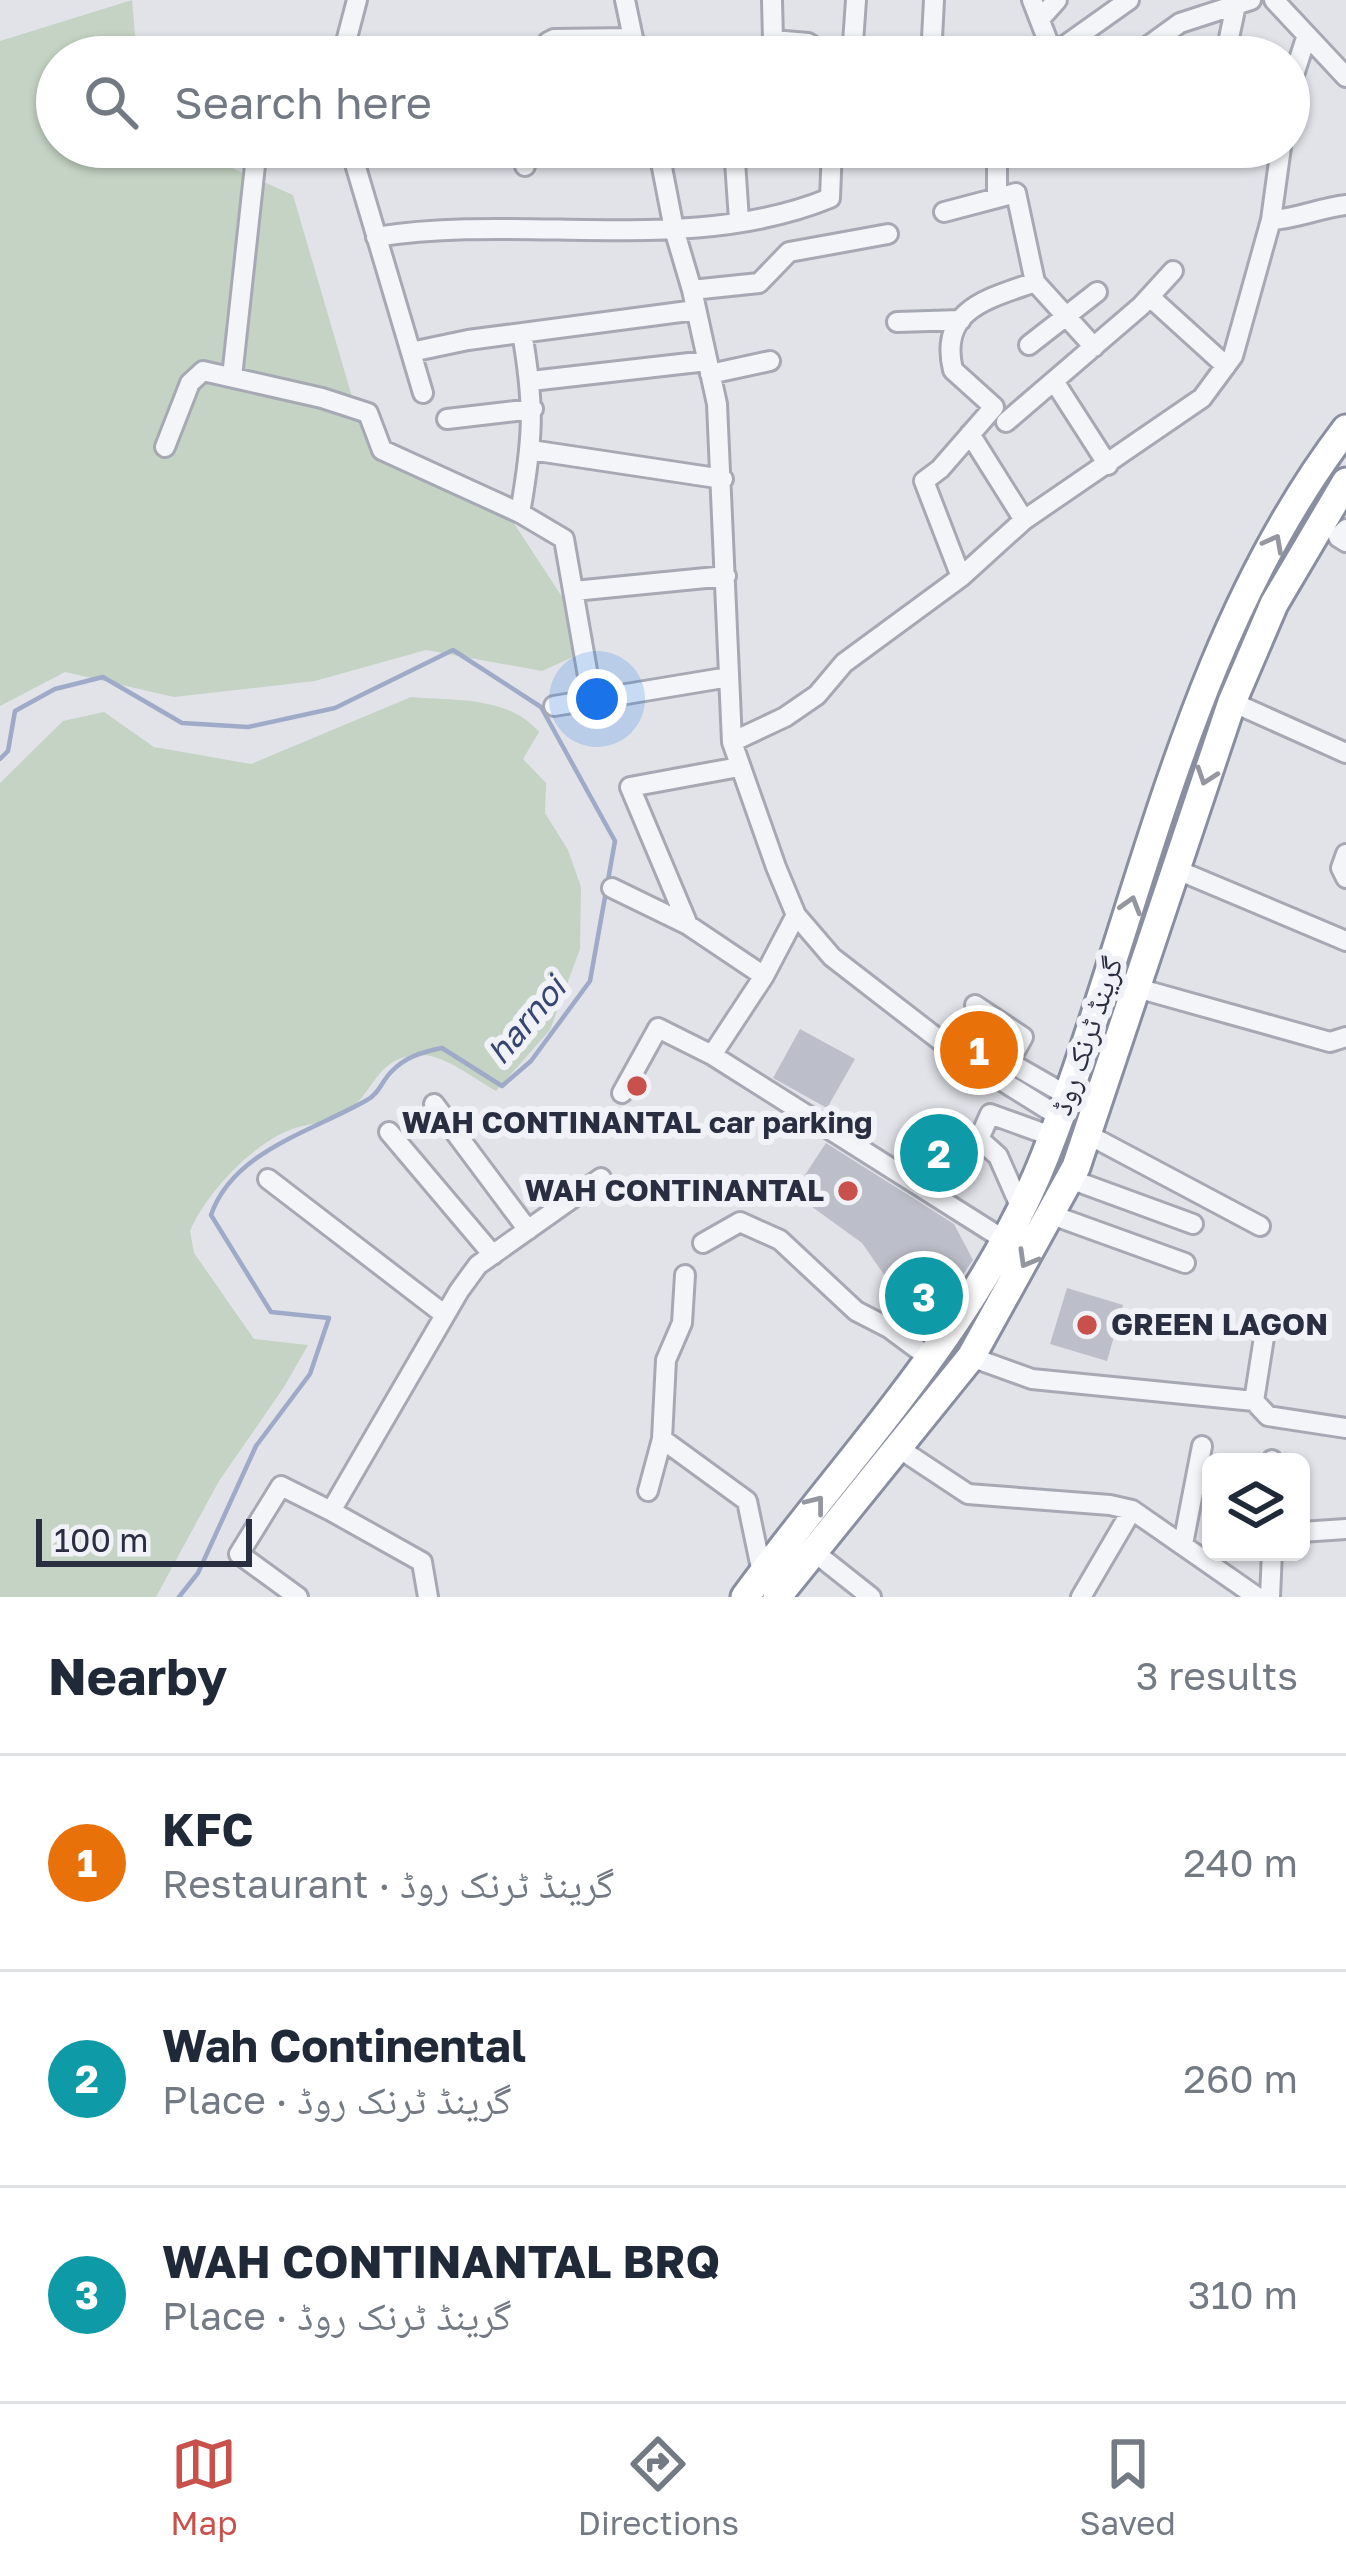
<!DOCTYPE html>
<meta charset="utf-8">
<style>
body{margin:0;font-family:"Golos Text","Noto Naskh Arabic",sans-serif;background:#f2f2f3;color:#1f2937}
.controls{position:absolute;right:36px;bottom:36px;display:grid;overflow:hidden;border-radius:18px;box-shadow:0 3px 9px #0004}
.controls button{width:108px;height:108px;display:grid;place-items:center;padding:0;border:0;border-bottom:3px solid #e0e1e3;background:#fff;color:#1f2937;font:60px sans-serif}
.scale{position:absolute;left:36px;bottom:30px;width:216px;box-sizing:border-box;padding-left:12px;border:6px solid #2a2e41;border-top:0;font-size:33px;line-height:42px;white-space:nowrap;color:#2a2e41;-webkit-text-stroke:9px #f1f2f7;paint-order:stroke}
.you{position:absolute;left:597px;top:699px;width:42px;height:42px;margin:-30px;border:9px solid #fff;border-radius:50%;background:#1a73e8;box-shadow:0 0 0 18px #1a73e833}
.badge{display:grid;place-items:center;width:78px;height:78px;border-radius:50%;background:#c9514c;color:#fff;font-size:39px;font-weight:700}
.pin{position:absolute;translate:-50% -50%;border:6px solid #fff;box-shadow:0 3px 12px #0006}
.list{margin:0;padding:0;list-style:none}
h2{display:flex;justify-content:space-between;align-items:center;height:156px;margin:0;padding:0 48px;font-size:51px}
h2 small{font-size:39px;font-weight:400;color:#747a83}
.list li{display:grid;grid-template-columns:78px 1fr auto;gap:36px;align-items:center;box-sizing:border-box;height:216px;padding:0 48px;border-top:3px solid #e0e1e3}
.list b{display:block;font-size:45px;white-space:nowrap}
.list p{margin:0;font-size:39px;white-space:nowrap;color:#747a83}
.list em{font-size:39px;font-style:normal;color:#747a83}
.icon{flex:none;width:66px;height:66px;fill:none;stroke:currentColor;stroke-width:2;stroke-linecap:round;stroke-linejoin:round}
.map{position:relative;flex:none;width:1346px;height:1597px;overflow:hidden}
.search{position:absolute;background:#fff;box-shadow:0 3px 9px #0004;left:36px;right:36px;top:36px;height:132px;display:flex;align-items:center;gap:30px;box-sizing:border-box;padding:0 42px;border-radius:66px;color:#747a83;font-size:45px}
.sheet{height:804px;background:#fff}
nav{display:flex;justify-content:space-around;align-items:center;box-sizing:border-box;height:168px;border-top:3px solid #e0e1e3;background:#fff;font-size:33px;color:#747a83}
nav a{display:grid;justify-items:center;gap:6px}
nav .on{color:#c9514c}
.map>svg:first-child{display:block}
.green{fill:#c4d3c3}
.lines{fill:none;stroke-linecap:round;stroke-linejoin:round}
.stream{stroke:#9eaac8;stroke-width:4.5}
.building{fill:#bcbec9}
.minor-casing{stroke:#a6a9b3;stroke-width:24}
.highway-casing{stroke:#898ea0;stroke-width:33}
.minor{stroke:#f4f5f8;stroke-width:18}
.highway{stroke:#fff;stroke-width:27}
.oneway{stroke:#9496a0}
.poi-dot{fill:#c9514c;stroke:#f1f2f7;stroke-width:4.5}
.labels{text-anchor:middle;stroke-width:12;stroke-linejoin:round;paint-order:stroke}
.street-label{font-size:30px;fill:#2a2e41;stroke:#f1f2f7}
.poi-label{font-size:30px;font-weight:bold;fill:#2a2e41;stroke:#f1f2f7}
.water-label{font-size:33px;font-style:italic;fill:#364573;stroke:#f1f2f7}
</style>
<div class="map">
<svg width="1346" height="1597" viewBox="0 0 1346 1597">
<rect width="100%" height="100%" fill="#e1e3e9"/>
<path class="green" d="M132 0 137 57H57V147H193L205 156 293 195 355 407 408 468 513 522 595 647 542 671 426 650 315 681 174 697 65 672 0 706V41Z
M411 697C455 701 509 696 539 732L523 759 546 783 545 813 568 850 581 887 580 949 550 1030 496 1091C476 1080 445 1055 422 1055 375 1055 376 1093 345 1113 330 1123 309 1123 292 1129 252 1144 206 1193 190 1231L194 1253 254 1339 308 1345 284 1387 219 1481 156 1597H0V783L63 721 104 712 154 747 251 764Z"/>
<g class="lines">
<path class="stream" d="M0 759 8 751 15 711 55 689 103 677 182 723 248 727 335 708 453 650 541 707 615 841 590 981 531 1061 502 1086 442 1048C422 1052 405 1057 391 1072 382 1081 379 1094 367 1100 313 1131 233 1151 211 1215L271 1312 329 1318 310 1374 256 1446 198 1573 179 1597"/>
</g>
<path class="building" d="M800 1029 855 1059 827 1108 773 1078Z
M826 1143 954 1224 973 1260 924 1332 862 1243 793 1193Z
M1067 1288 1123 1305 1107 1361 1050 1344Z"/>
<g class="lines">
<g class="minor-casing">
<path id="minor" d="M625 0 637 57
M772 0 773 40 808 43 830 57
M1032 0 1054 57
M1274 0 1346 77
M1040 19 1057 0
M1053 54 1129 0
M342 57 357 0
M542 57 548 42 554 39 632 38
M852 57 856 0
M931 57 934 0
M1133 57 1180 23 1251 0
M1225 57 1236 5
M1289 90 1306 38
M350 147 423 393
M658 147 674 229 692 290 717 404 732 742 776 867 796 915 832 957 951 1049 1060 1117
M734 147 739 220
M802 147V148
M997 147V198
M525 166 528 147
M944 212 1016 193 1035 282C991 298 938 308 953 370L994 407 940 469 924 481 961 577
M1271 220C1297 219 1319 208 1346 205
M376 237C524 213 689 256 830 198L832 147
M1035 282 1094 347
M692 290 759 283 789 252 888 234
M1150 297 1226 366
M897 322 961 320
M1029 345 1097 292
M411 352 468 340 696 310
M710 374 770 361
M232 377 257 147
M531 381 707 361
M1054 381 1108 465
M447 419 533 409
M1006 422 1141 306 1173 271
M970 434 1024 520
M165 447 190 383 203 371 322 398 368 413 382 450 520 513 564 539 592 699
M531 450 723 479
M520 513C533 439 535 407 522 333
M1346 529 1338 537 1346 542
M574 591 726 576
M1232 702 1346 753
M554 706 729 677
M732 742 785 717 817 695 844 663 961 577 1024 520 1202 398 1233 356 1271 220 1281 147
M739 767 630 787 688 925 764 976
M1346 854 1341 868 1346 878
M1175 869 1346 941
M612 888 688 925
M1137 988 1330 1042 1346 1037
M975 1005 1023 1037 1009 1062 1068 1096
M712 1055 764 976 796 915
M622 1093 658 1028 712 1055 1003 1239
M434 1104 528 1230
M389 1132 493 1255
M1087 1134 1260 1226
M268 1179 445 1315
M1070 1179 1193 1224
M1020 1206 998 1156 979 1139 990 1114 1051 1136
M1052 1215 1185 1263
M703 1243 740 1222 780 1240 856 1311 889 1328 931 1359
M971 1357 1032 1379 1254 1401 1265 1331
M1254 1401 1268 1416 1346 1428
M662 1439 747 1501 762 1573
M897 1447 968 1494 1110 1505 1132 1510 1257 1597
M1272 1460V1462
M648 1491 662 1439 666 1360 682 1323 685 1275
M1301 1532 1346 1529
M1183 1544 1202 1446
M813 1551 871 1597
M298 1597 239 1554 281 1486 331 1511
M428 1597 422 1562 331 1511 459 1291 478 1265 601 1178
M1081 1597 1132 1510
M1270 1597 1272 1552"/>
</g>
<g class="highway-casing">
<path id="highway" d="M745 1597C850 1454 979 1323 1045 1156 1141 913 1184 641 1346 429
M777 1597 971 1357 1076 1167 1232 702 1274 604 1346 482"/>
</g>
<use href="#minor" class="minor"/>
<use href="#highway" class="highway"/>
</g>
<defs><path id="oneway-chevron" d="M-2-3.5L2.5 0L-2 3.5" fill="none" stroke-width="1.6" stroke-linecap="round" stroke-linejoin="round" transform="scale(3)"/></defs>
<g class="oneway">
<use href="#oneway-chevron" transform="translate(1274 543) rotate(-62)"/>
<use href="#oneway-chevron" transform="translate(1206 776) rotate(109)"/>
<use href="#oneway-chevron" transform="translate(1131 905) rotate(-73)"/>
<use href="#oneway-chevron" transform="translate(1027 1259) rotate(120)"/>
<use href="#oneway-chevron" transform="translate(816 1504) rotate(-52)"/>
</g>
<g class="poi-dot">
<circle cx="637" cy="1086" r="12"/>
<circle cx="848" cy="1191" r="12"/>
<circle cx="1087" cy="1325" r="12"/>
</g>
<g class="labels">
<g class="street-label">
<text transform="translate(1087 1036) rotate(-71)" y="10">گرینڈ ٹرنک روڈ</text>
</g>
<g class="poi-label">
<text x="637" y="1133">WAH CONTINANTAL car parking</text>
<text x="824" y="1201" text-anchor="end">WAH CONTINANTAL</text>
<text x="1111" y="1335" text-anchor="start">GREEN LAGON</text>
</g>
<g class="water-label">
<text transform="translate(526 1020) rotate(-50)" y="12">harnoi</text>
</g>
</g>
</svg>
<div class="controls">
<button><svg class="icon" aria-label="layers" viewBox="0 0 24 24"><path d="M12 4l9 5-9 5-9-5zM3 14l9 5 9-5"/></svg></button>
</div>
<div class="scale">100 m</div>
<div class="you"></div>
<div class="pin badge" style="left:979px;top:1050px;background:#e8710a">1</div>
<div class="pin badge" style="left:939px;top:1153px;background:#0f9aa8">2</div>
<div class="pin badge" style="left:924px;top:1296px;background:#0f9aa8">3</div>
<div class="search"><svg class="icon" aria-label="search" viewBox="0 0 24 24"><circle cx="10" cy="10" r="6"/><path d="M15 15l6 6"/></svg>Search here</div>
</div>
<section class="sheet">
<h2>Nearby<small>3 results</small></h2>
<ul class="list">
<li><span class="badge" style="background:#e8710a">1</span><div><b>KFC</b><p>Restaurant · گرینڈ ٹرنک روڈ</p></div><em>240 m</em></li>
<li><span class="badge" style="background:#0f9aa8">2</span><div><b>Wah Continental</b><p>Place · گرینڈ ٹرنک روڈ</p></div><em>260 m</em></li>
<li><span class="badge" style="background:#0f9aa8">3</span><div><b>WAH CONTINANTAL BRQ</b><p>Place · گرینڈ ٹرنک روڈ</p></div><em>310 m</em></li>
</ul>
</section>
<nav>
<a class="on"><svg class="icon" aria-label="map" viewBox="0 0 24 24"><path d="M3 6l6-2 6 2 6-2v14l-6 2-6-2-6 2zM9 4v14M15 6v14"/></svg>Map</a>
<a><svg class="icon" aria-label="directions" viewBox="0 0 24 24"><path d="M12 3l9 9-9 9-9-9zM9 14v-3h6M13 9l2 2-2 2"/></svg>Directions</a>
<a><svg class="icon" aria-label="saved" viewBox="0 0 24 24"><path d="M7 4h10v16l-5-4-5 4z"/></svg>Saved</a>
</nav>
